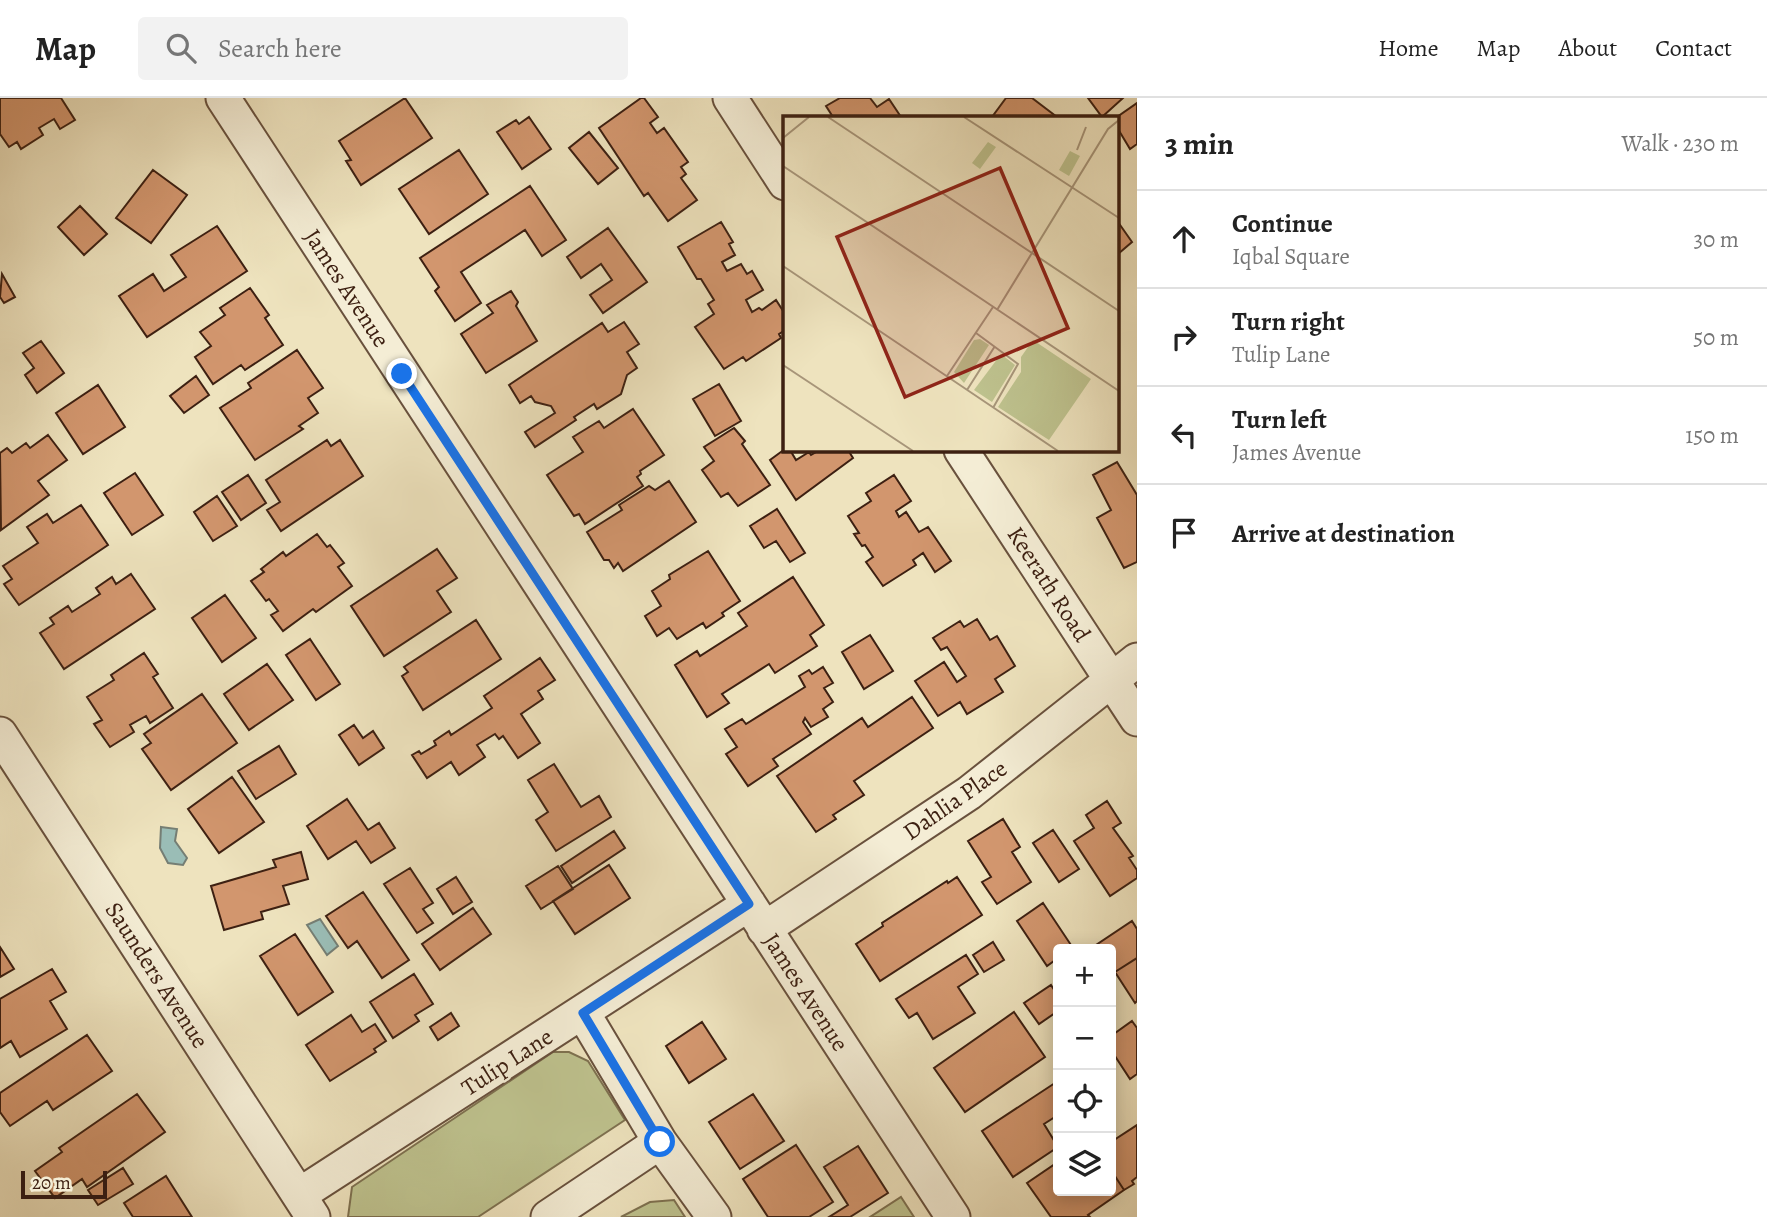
<!DOCTYPE html>
<meta charset="utf-8">
<style>
body{margin:0;font-family:Alegreya,serif;background:#f2f2f2;color:#222}
.controls{position:absolute;right:21px;bottom:21px;display:grid;overflow:hidden;border-radius:7px;box-shadow:0 4px 18px #0003}
.controls button{width:63px;height:63px;display:grid;place-items:center;padding:0;border:0;border-bottom:2px solid #e0e0e0;background:#fff;color:#222;font:35px sans-serif}
.scale{position:absolute;left:21px;bottom:18px;width:86px;box-sizing:border-box;padding-left:7px;border:4px solid #3d2012;border-top:0;font-size:19px;line-height:24px;white-space:nowrap;color:#3d2012;-webkit-text-stroke:5px #f4edd5;paint-order:stroke}
.stop{position:absolute;width:21px;height:21px;margin:-16px;border:5px solid #1a73e8;border-radius:50%;background:#fff}
.stop.end{background:#1a73e8;border-color:#fff;box-shadow:0 2px 7px #0008}
.list{margin:0;padding:0;list-style:none}
h2{display:flex;justify-content:space-between;align-items:center;height:91px;margin:0;padding:0 28px;font-size:30px}
h2 small{font-size:23px;font-weight:400;color:#767676}
.list li{display:grid;grid-template-columns:46px 1fr auto;gap:21px;align-items:center;box-sizing:border-box;height:98px;padding:0 28px;border-top:2px solid #e0e0e0}
.list b{display:block;font-size:26px;white-space:nowrap}
.list p{margin:0;font-size:23px;white-space:nowrap;color:#767676}
.list em{font-size:23px;font-style:normal;color:#767676}
.icon{flex:none;width:38px;height:38px;fill:none;stroke:currentColor;stroke-width:2;stroke-linecap:round;stroke-linejoin:round}
.map{position:relative;flex:none;width:1137px;height:1119px;overflow:hidden}
header{display:flex;align-items:center;gap:42px;box-sizing:border-box;height:98px;padding:0 35px;background:#fff;border-bottom:2px solid #e0e0e0}
header strong{font-size:33px}
nav{display:flex;gap:38px;margin-inline-start:auto;font-size:24px}
.search{width:490px;height:63px;background:#f2f2f2;display:flex;align-items:center;gap:18px;box-sizing:border-box;padding:0 24px;border-radius:7px;color:#767676;font-size:26px}
main{display:flex}
aside{flex:1;background:#fff}
.map>svg:first-child{display:block}
.green{fill:#bec28e;stroke:#7e7150;stroke-width:2}
.water{fill:#9abdb6;stroke:#757e74;stroke-width:2}
.building{fill:#d2966e;stroke:#3d2012;stroke-width:2}
.lines{fill:none;stroke-linecap:round;stroke-linejoin:round}
.minor-casing{stroke:#69513d;stroke-width:37}
.minor{stroke:#f4edd5;stroke-width:33}
.route{stroke:#1a73e8;stroke-width:9}
.labels{text-anchor:middle;stroke-width:5;stroke-linejoin:round;paint-order:stroke}
.street-label{font-size:24px;fill:#3d2012;stroke:#f4edd5}
.inset-road{fill:none;stroke:#a79579;stroke-width:2}
.view{fill:#8f2418;fill-opacity:0.15;stroke:#8f2418;stroke-width:3.5}
.inset-edge{fill:none;stroke:#3d2012;stroke-width:3.5}
</style>
<header>
<strong>Map</strong>
<div class="search"><svg class="icon" aria-label="search" viewBox="0 0 24 24"><circle cx="10" cy="10" r="6"/><path d="M15 15l6 6"/></svg>Search here</div>
<nav><a>Home</a><a>Map</a><a>About</a><a>Contact</a></nav>
</header>
<main>
<div class="map">
<svg width="1137" height="1119" viewBox="0 0 1137 1119">
<rect width="100%" height="100%" fill="#eee3be"/>
<filter id="stains"><feTurbulence type="fractalNoise" baseFrequency=".00286" numOctaves="4"/><feColorMatrix values="0 0 0 0 .2 0 0 0 0 .09 0 0 0 0 .02 0 0 0 .5 -.17"/></filter>
<radialGradient id="worn" r=".72"><stop offset=".6" stop-color="#630" stop-opacity="0"/><stop offset="1" stop-color="#630" stop-opacity=".3"/></radialGradient>
<path class="green" d="M553 954H569L588 963 625 1022 478 1119H348L352 1089Z
M901 1099 914 1119H870Z
M674 1102 685 1119H621L650 1104Z"/>
<path class="water" d="M161 729 177 731 175 743 187 760 183 767 168 765 160 750Z
M320 821 338 848 327 857 307 827Z"/>
<path class="building" d="M0 0H61L75 22 60 31 54 21 39 30 43 37 21 51 17 44 9 49 0 36Z
M405 0 432 40 361 87 346 63 351 62 339 43Z
M641 0H644L658 19 650 25 657 35 664 30 688 64 681 69 686 76 681 80 697 102 668 123 648 95 644 98 599 30Z
M840 0H870L877 9 889 1 901 19H833L826 8Z
M1006 0H1032L1057 19H992Z
M1088 0H1123L1102 19Z
M1137 5V46L1130 51 1118 31 1117 19Z
M529 19 551 51 522 71 497 34 516 22 519 26Z
M589 34 618 70 598 86 569 50Z
M459 52 488 96 429 136 399 91Z
M153 72 187 97 151 145 116 120Z
M530 88 566 142 542 158 525 132 461 174 481 205 455 223 435 193 439 189 420 160Z
M80 108 107 136 84 157 58 129Z
M721 124 733 144 729 146 735 157 722 164 727 173 741 166 747 176 752 173 763 192 746 202 752 214 759 210 762 212 776 202 785 216V232L779 236 781 240 746 263 743 259 724 271 695 229 714 216 708 206 714 202 701 181H697L678 149Z
M1118 124 1132 144 1118 156Z
M217 128 247 173 147 239 119 198 153 176 164 193 186 179 171 157Z
M608 130 647 184 603 215 590 197 612 182 601 166 581 180 567 159Z
M2 176 15 199 4 205 0 199Z
M250 190 269 217 265 220 283 247 245 272 241 267 213 286 195 259 211 248 200 234 225 217 220 210Z
M511 193 518 204 516 208 537 243 486 275 461 236 493 215 487 207Z
M624 224 639 246 627 254 637 270 627 277 621 296 597 311 594 306 574 319 576 322 535 349 525 334 555 315 551 308 535 304 531 298 520 305 509 287 602 225 608 234Z
M41 243 64 275 37 295 25 277 34 270 23 255Z
M297 252 323 290 308 300 318 315 299 328 303 331 255 362 220 310 251 290 248 285Z
M196 278 209 297 184 315 170 298Z
M719 286 741 323 715 338 693 301Z
M98 287 125 329 83 356 56 315Z
M633 311 664 357 640 373 641 376 637 379 643 388 585 426 579 416 574 418 547 377 583 354 573 339 599 323 604 330Z
M734 330 745 343 742 346 770 387 738 408 728 395 721 399 702 372 714 363 704 349Z
M48 337 67 362 38 383 49 397 1 432 0 355 7 350 12 355 26 345 30 350Z
M327 342 331 348 340 342 363 378 281 433 267 412 280 404 266 382Z
M785 351 790 352 796 362 809 354 811 357 816 354 814 352H848L853 360 796 402 770 362Z
M1117 364 1137 397V464L1124 470 1097 420 1111 412 1093 377Z
M135 375 163 417 132 437 104 395Z
M248 377 266 405 241 422 222 394Z
M894 377 911 403 896 413 899 419 906 414 919 434 928 429 951 463 935 474 923 455 913 462 916 467 883 488 866 464 873 459 865 447 862 448 854 436 859 435 848 418 871 403 866 395Z
M669 383 696 424 623 473 618 465 614 470 609 462H604L587 434 622 412 619 407 649 388 655 392Z
M217 398 237 428 213 443 194 414Z
M81 407 108 447 19 507 4 486 12 481 3 468 38 445 27 429 47 416 53 425Z
M777 411 805 455 790 464 776 443 764 450 750 428Z
M317 436 327 449 330 447 344 465 338 469 352 488 316 514 313 511 283 533 271 517 278 513 269 501 266 503 251 483 264 474 261 471 283 454 286 458Z
M437 451 457 480 437 493 451 514 384 558 351 508Z
M708 453 740 503 722 515 724 518 706 530 703 525 677 541 669 530 657 538 645 518 661 508 652 493 670 481 669 477Z
M131 476 155 511 64 571 40 535 54 526 50 520 68 508 72 514 100 496 96 490 112 479 116 486Z
M793 479 824 527 810 537 817 548 775 575 769 566 722 596 729 605 707 619 675 567 697 553 700 558 747 528 738 515Z
M225 497 256 540 222 564 192 520Z
M977 521 990 542 997 538 1015 568 995 581 1003 594 967 616 960 604 938 618 915 583 944 564 957 584 966 578 947 549 941 552 933 540 960 523 964 529Z
M476 522 501 561 423 612 402 578 408 574 404 569Z
M870 537 893 573 864 591 842 554Z
M310 541 340 586 316 602 286 557Z
M144 555 158 576 153 579 173 610 150 625 146 618 130 627 134 634 110 649 94 626 102 622 87 599 114 582 111 577Z
M540 560 555 582 538 593 543 601 521 616 540 645 518 660 503 638 499 641 495 636 477 647 485 659 459 677 451 664 427 680 412 657 419 653 421 656 436 647 434 643 449 633 451 637 492 610 484 598Z
M267 566 293 602 249 632 224 596Z
M823 569 833 585 824 590 833 604 823 611 828 619 811 629 805 620 803 624 811 636 773 661 778 668 748 688 726 656 737 649 725 631 742 621 746 626 805 589 799 578 809 572 812 576Z
M202 596 237 645 171 692 142 651 151 645 144 636Z
M912 599 933 630 854 683 864 697 833 717 836 721 816 734 777 678 862 620 868 629Z
M354 627 363 640 373 633 384 650 359 667 339 637Z
M279 648 296 676 256 701 238 673Z
M554 666 581 709 599 698 611 719 556 753 536 722 548 714 528 682Z
M232 679 264 724 219 755 188 711Z
M347 701 368 732 379 725 395 750 371 765 356 743 328 761 307 728Z
M1107 703 1121 725 1113 730 1133 758 1129 760 1137 772V780L1110 798 1074 743 1094 730 1086 717Z
M1003 721 1020 749 1012 754 1031 784 997 806 982 784 991 779 968 743Z
M1053 732 1079 771 1059 784 1033 745Z
M614 733 625 750 572 785 561 768Z
M301 754 308 781 283 788 289 806 261 814 263 821 224 832 211 788 276 769 273 762Z
M609 767 630 800 575 836 553 803Z
M558 768 573 791 541 811 526 788Z
M410 770 433 805 423 811 433 825 417 835 384 786Z
M456 779 472 804 453 816 437 791Z
M957 779 982 817 880 883 856 846 883 828 882 825 947 783 948 785Z
M363 794 409 862 382 880 357 843 348 850 326 818Z
M1043 805 1073 850 1058 851V860L1047 868 1017 823Z
M473 810 491 836 440 872 422 846Z
M1132 823 1137 831V860L1115 874 1111 868V851H1099L1096 847Z
M295 836 333 894 298 917 260 858Z
M993 844 1004 862 984 874 973 857Z
M0 849 14 871 0 879Z
M966 857 978 876 958 889 975 915 933 941 917 915 909 920 896 901Z
M1137 860V903L1135 905 1115 874Z
M52 871 66 894 50 903 67 931 20 959 11 943 0 950V901Z
M414 876 433 906 415 917 419 923 393 940 370 904Z
M1051 887 1058 898V913L1039 926 1024 905Z
M1014 914 1045 959 965 1014 934 970Z
M451 915 459 928 438 942 430 929Z
M351 917 362 934 375 926 386 943 374 951 376 954 330 983 306 947Z
M1132 923 1137 930V976L1130 981 1111 952V938Z
M702 924 726 961 689 985 666 948Z
M87 937 112 973 53 1012 47 1003 10 1028 0 1014V995Z
M1058 983V1017L1044 1026 1058 1049 1013 1079 982 1033Z
M137 996 165 1034 87 1089 82 1081 55 1100 35 1073 62 1054 59 1050Z
M753 996 784 1043 740 1071 709 1024Z
M1137 1027V1079L1132 1083 1134 1086 1124 1092 1111 1072V1044Z
M796 1047 833 1104 809 1119H768L743 1081Z
M858 1048 888 1095 850 1119H829L848 1107 824 1069Z
M1058 1064V1093H1111V1072L1124 1092 1088 1117 1090 1119H1051L1027 1085Z
M123 1070 133 1086 98 1107 88 1092Z
M166 1078 192 1119H133L124 1105Z"/>
<g class="lines">
<g class="minor-casing">
<path id="minor" d="M223 0 953 1119
M730 0 785 85
M961 352 1137 621
M0 636 313 1119
M764 831 969 695 1137 562
M583 915 660 1044 714 1119
M299 1097 749 806
M548 1119 660 1044"/>
</g>
<use href="#minor" class="minor"/>
</g>
<g class="lines">
<path class="route" d="M402 276 749 806 583 915 660 1044"/>
</g>
<g class="labels">
<g class="street-label">
<text transform="translate(347 190) rotate(57)" y="8">James Avenue</text>
<text transform="translate(1049 486) rotate(57)" y="8">Keerath Road</text>
<text transform="translate(955 702) rotate(-35)" y="8">Dahlia Place</text>
<text transform="translate(157 877) rotate(57)" y="8">Saunders Avenue</text>
<text transform="translate(806 894) rotate(57)" y="8">James Avenue</text>
<text transform="translate(507 964) rotate(-33)" y="8">Tulip Lane</text>
</g>
</g>
<g transform="translate(783 18)">
<rect width="336" height="336" fill="#eee3be"/>
<path d="M205 26 213 31 197 53 189 47ZM287 35 297 40 286 60 276 54ZM197 223 206 229 181 267 171 256 191 224ZM250 224 308 263 266 324 215 291 238 256V241ZM218 238 232 249 209 286 191 274Z" fill="#bec28e"/>
<path class="inset-road" d="M45 1 336 195M181 1 336 102M0 22 26 1M294 34 303 11M0 50 336 275M0 150 275 335M214 194 325 13 336 4M193 217 235 248 210 292M0 249 130 335M164 260 210 191M184 274 212 230"/>
<path class="view" d="M217 52 285 212 122 281 54 121Z"/>
<rect width="336" height="336" class="inset-edge"/>
</g>
<rect width="100%" height="100%" filter="url(#stains)"/>
<rect width="100%" height="100%" fill="url(#worn)"/>
</svg>
<div class="controls">
<button>+</button>
<button>−</button>
<button><svg class="icon" aria-label="locate" viewBox="0 0 24 24"><circle cx="12" cy="12" r="6"/><path d="M12 2v4M12 18v4M2 12h4M18 12h4"/></svg></button>
<button><svg class="icon" aria-label="layers" viewBox="0 0 24 24"><path d="M12 4l9 5-9 5-9-5zM3 14l9 5 9-5"/></svg></button>
</div>
<div class="scale">20 m</div>
<div class="stop" style="left:660px;top:1044px"></div>
<div class="stop end" style="left:402px;top:276px"></div>
</div>
<aside>
<h2>3 min<small>Walk · 230 m</small></h2>
<ul class="list">
<li><svg class="icon" aria-label="ahead" viewBox="0 0 24 24"><path d="M12 20V5M6 11l6-6 6 6"/></svg><div><b>Continue</b><p>Iqbal Square</p></div><em>30 m</em></li>
<li><svg class="icon" aria-label="right" viewBox="0 0 24 24"><path d="M7 20v-9h11M14 6l5 5-5 5"/></svg><div><b>Turn right</b><p>Tulip Lane</p></div><em>50 m</em></li>
<li><svg class="icon" aria-label="left" viewBox="0 0 24 24"><path d="M17 20v-9H6M10 6l-5 5 5 5"/></svg><div><b>Turn left</b><p>James Avenue</p></div><em>150 m</em></li>
<li><svg class="icon" aria-label="arrive" viewBox="0 0 24 24"><path d="M6 21V4h12l-3 4 3 4H6"/></svg><div><b>Arrive at destination</b></div></li>
</ul>
</aside>
</main>
